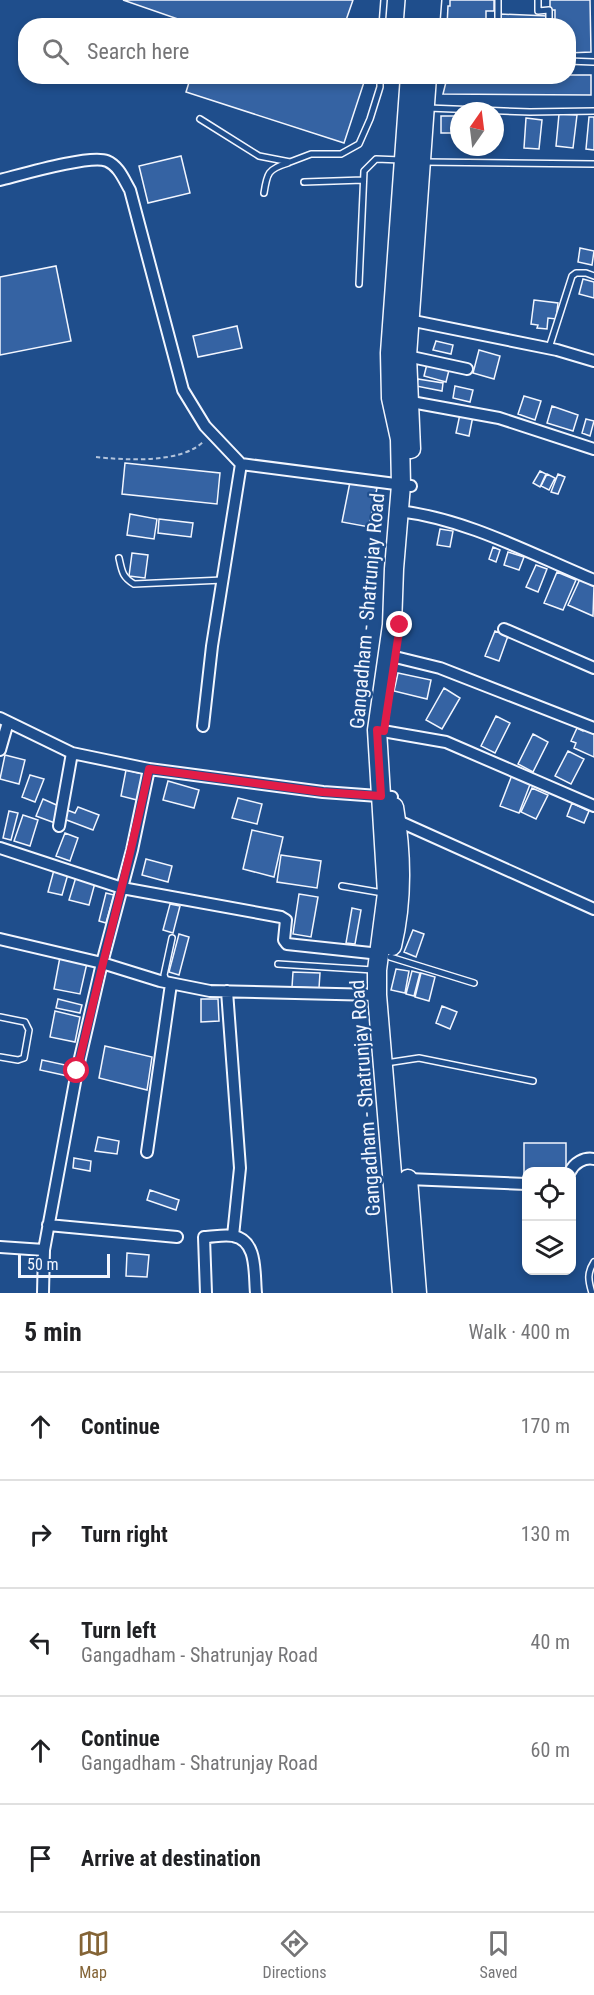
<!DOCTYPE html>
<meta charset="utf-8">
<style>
body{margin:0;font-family:"Roboto Condensed",sans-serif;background:#f2f2f2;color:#202124}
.controls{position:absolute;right:18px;bottom:18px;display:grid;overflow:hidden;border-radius:12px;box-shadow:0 3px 9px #0003}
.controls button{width:54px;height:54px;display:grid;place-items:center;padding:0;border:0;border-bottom:2px solid #e0e0e0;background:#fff;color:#202124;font:30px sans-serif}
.compass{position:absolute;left:450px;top:102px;width:54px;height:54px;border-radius:50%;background:#fff;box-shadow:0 3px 9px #0003;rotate:14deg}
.scale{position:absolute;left:18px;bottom:15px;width:92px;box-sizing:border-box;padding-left:6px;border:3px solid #f2f6ff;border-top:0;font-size:16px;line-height:21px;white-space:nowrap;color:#f2f6ff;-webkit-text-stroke:4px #1f4e8c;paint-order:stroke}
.stop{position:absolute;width:18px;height:18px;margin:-14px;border:4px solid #e11d48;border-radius:50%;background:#fff}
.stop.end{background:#e11d48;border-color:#fff;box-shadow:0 2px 6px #0008}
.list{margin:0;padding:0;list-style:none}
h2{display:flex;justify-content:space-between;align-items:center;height:78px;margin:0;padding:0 24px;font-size:26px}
h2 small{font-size:20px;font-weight:400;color:#757577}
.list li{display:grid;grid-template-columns:39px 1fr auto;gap:18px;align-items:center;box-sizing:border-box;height:108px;padding:0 24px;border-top:2px solid #e0e0e0}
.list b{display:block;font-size:22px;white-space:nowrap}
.list p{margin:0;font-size:20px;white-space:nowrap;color:#757577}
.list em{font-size:20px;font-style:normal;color:#757577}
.icon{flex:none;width:33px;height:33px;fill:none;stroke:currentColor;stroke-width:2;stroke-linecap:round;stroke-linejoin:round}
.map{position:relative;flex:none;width:594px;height:1293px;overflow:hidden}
.search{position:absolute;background:#fff;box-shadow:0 3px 9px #0003;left:18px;right:18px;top:18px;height:66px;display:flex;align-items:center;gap:15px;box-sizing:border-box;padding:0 21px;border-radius:24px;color:#757577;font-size:22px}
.sheet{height:618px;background:#fff}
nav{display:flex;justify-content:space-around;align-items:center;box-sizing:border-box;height:84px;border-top:2px solid #e0e0e0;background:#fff;font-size:16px;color:#757577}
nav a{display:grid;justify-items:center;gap:3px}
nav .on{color:#846436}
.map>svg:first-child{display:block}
.building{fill:#3563a3;stroke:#f2f6ff;stroke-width:1.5}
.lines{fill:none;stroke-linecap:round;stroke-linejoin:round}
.service-casing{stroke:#f2f6ff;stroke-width:8}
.minor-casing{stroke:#f2f6ff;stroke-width:14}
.primary-casing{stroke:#f2f6ff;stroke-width:21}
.path{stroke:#b3c4dc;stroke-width:2;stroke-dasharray:4.5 3;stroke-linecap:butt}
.service{stroke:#1f4e8c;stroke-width:5}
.minor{stroke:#1f4e8c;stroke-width:10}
.primary{stroke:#1f4e8c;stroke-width:18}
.route{stroke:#e11d48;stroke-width:8}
.labels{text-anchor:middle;stroke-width:4.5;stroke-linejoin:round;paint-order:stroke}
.street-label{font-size:20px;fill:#f2f6ff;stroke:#1f4e8c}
</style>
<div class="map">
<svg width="594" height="1293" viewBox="0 0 594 1293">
<rect width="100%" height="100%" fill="#1f4e8c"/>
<path class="building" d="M123 0H353L344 26H198Z
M450 0H494V11H486V26H447L448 6H450Z
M550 0H590L591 52 568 53V26H550L555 25V10H550Z
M500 14 548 16V26H499Z
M568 75H591V95L443 94 447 78 450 76Z
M191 76H366L344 143 186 92Z
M559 114 577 115 573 148 556 146Z
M441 116H459V133H441Z
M589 117H594V150L586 149Z
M526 118 542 120 539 149 524 148Z
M181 156 190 193 148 203 139 166Z
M580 248 594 251 592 265 578 262Z
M56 266 71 341 0 355V277Z
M583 279 594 282V298L579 294Z
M534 300 558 303 556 319 548 318 547 329 537 328 538 325 531 324Z
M237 326 242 348 198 357 193 336Z
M436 341 453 345 451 354 433 350Z
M479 350 500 356 494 379 473 373Z
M427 364 449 370 446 382 424 376Z
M418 379 443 383 442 391 416 386Z
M455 386 473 390 470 402 453 398Z
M524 396 541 401 535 420 518 414Z
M552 406 578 415 573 431 547 423Z
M460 414 473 416 469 436 456 433Z
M586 419 594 421 590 436 582 433Z
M125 463 220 473 217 504 122 494Z
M540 471 546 474 540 487 533 483Z
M547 474 555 478 549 490 541 486Z
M558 474 565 477 558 494 551 492Z
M350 482 377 488 369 527 342 522Z
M130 514 157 519 154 539 127 535Z
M159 519 193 523 191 537 158 533Z
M440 529 453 531 450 547 437 545Z
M493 547 500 550 496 562 489 559Z
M508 552 524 557 519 570 504 565Z
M132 553 148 555 145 578 129 576Z
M536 565 547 569 538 592 526 587Z
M557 572 576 580 563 610 544 603Z
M580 579 594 586 593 616 568 605Z
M495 631 508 636 499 661 485 656Z
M398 673 431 680 427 699 394 691Z
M444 688 460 698 442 729 426 720Z
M496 716 510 723 495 753 481 746Z
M586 725 594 729V757L574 748 576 743 571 741 577 728 583 731Z
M533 734 548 742 533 772 518 764Z
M568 751 584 759 571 784 555 776Z
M5 755 25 760 19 784 0 779Z
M126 770 143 774 137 800 121 796Z
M30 775 44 779 35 802 22 797Z
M512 775 531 782 519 813 500 806Z
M168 781 199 790 194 808 163 800Z
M532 788 548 795 536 819 521 812Z
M238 798 262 804 257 824 232 818Z
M43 799 61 807 55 823 36 816Z
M572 803 589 811 584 823 567 816Z
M78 807 99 815 93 830 64 819 67 810 75 813Z
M9 811 18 813 11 840 3 838Z
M23 815 38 820 30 846 14 841Z
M252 830 283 837 274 877 243 869Z
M65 833 78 838 70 861 56 856Z
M281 855 321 861 317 888 277 882Z
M146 859 172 866 168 882 142 875Z
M54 870 68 874 62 895 48 892Z
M76 877 95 883 89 905 69 900Z
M106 893 114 895 106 923 99 921Z
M299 894 318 897 311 937 293 934Z
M170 904 180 906 173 933 163 930Z
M352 908 361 910 355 944 346 943Z
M413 930 424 934 416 957 404 952Z
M179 934 189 937 179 975 169 972Z
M60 957 87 963 80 994 54 989Z
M396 969 409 971 405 993 391 990Z
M412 971 420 973 414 996 406 994Z
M293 972 320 973 319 988 292 987Z
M421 973 435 977 429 1001 415 997Z
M58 999 82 1005 80 1013 56 1008Z
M201 999H218L219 1021 201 1022Z
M442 1006 457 1012 450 1029 436 1023Z
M55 1011 80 1017 75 1042 50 1037Z
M105 1046 152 1057 147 1090 99 1078Z
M42 1060 70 1066 68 1076 40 1070Z
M98 1137 119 1141 117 1154 95 1151Z
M524 1143H566V1172H526V1175H524Z
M74 1158 91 1161 90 1171 73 1168Z
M150 1190 179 1200 176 1210 147 1200Z
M127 1253 149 1255 147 1277 126 1276Z"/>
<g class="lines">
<g class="service-casing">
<path id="service" d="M538 0V11L549 10V26
M382 26 384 0
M498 26V0
M568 61 594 62
M428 108 530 112 594 111
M200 119 259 156 290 162 311 154H341L359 144 370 119 380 87V76
M425 162 594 164
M304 182 363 180
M264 193C267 173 268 169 288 163
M359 284 364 171 376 159 401 160
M549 348 572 276 576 273H586L594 276
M119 558C122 571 122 577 134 584L223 580
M342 886 383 893
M390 957 474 983
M278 964 373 970
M167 983 164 975 172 938
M0 1017 25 1022 29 1030 24 1058 18 1060 0 1057
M386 1063 419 1058 533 1081
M592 1293C588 1280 587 1273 594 1262"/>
</g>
<g class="minor-casing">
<path id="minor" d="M0 180C20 175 90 154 107 161 119 166 124 180 130 190L183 390 205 426 241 464
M404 319 557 350 594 361
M407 356 467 369
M406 401 499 418 594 449
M399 511C467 519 531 554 594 580
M504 629 594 668
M387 655 440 668 594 728
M0 718 72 753 149 769 323 792 392 797
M203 726 212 646 241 464 411 486
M377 730 446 742 594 806
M0 750 8 722
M396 820 594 909
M59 826 72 753
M0 848 122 888 281 917 286 920 284 940 287 944 380 954
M0 939 102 963 160 981 210 991 377 995
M227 991 240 1168 233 1236
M147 1152 171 984
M570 1172C574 1163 584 1157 594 1159
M408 1179 526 1184
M48 1225 177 1237
M0 1247 44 1250 43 1293
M44 1250 77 1071 102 963 132 850 149 769
M206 1293 204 1237C213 1237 224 1234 233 1236 258 1240 254 1274 256 1293"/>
</g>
<g class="primary-casing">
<path id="primary" d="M413 26 415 0
M430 26 432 0
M411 449 407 356 427 76
M392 946C403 900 402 854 394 807
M408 1179 417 1293
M402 1293 377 995V970L387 893 377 730 392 625 394 569 401 485 400 439 391 398 390 353 410 76"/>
</g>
<path class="path" d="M96 457C124 460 182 464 204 441"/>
<use href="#service" class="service"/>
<use href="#minor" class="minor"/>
<use href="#primary" class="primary"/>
</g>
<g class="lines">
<path class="route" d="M77 1071C100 970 128 870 149 769L322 792 381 796 377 730 384 731 400 625"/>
</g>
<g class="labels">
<g class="street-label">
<text transform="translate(367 611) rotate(-85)" y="7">Gangadham - Shatrunjay Road</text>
<text transform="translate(365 1098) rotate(-94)" y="7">Gangadham - Shatrunjay Road</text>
</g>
</g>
</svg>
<div class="controls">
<button><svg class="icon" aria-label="locate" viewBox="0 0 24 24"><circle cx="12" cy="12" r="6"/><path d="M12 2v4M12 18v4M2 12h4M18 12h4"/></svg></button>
<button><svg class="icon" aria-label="layers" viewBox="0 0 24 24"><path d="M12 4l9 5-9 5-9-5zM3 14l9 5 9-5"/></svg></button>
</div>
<svg class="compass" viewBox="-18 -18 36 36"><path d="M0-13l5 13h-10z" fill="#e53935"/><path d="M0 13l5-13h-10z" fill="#757577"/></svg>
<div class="scale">50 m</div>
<div class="stop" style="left:77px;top:1071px"></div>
<div class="stop end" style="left:400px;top:625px"></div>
<div class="search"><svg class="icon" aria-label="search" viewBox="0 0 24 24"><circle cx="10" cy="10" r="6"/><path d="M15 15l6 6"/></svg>Search here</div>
</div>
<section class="sheet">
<h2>5 min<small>Walk · 400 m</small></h2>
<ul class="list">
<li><svg class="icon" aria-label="ahead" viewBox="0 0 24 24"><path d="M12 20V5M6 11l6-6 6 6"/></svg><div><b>Continue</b></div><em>170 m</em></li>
<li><svg class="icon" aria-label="right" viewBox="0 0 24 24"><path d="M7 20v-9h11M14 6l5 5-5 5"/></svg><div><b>Turn right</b></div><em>130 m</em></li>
<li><svg class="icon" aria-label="left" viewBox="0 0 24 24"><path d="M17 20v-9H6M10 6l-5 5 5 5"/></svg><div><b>Turn left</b><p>Gangadham - Shatrunjay Road</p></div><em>40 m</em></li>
<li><svg class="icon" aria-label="ahead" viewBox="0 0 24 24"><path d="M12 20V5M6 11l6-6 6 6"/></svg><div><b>Continue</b><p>Gangadham - Shatrunjay Road</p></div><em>60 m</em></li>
<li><svg class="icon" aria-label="arrive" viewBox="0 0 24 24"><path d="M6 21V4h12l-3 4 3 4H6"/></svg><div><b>Arrive at destination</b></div></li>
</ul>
</section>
<nav>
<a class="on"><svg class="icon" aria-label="map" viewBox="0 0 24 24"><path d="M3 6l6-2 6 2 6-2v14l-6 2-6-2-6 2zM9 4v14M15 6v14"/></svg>Map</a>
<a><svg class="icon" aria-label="directions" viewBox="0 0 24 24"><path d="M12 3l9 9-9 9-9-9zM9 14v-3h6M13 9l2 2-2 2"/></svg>Directions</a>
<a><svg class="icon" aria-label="saved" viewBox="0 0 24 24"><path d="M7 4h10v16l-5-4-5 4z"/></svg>Saved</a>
</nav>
